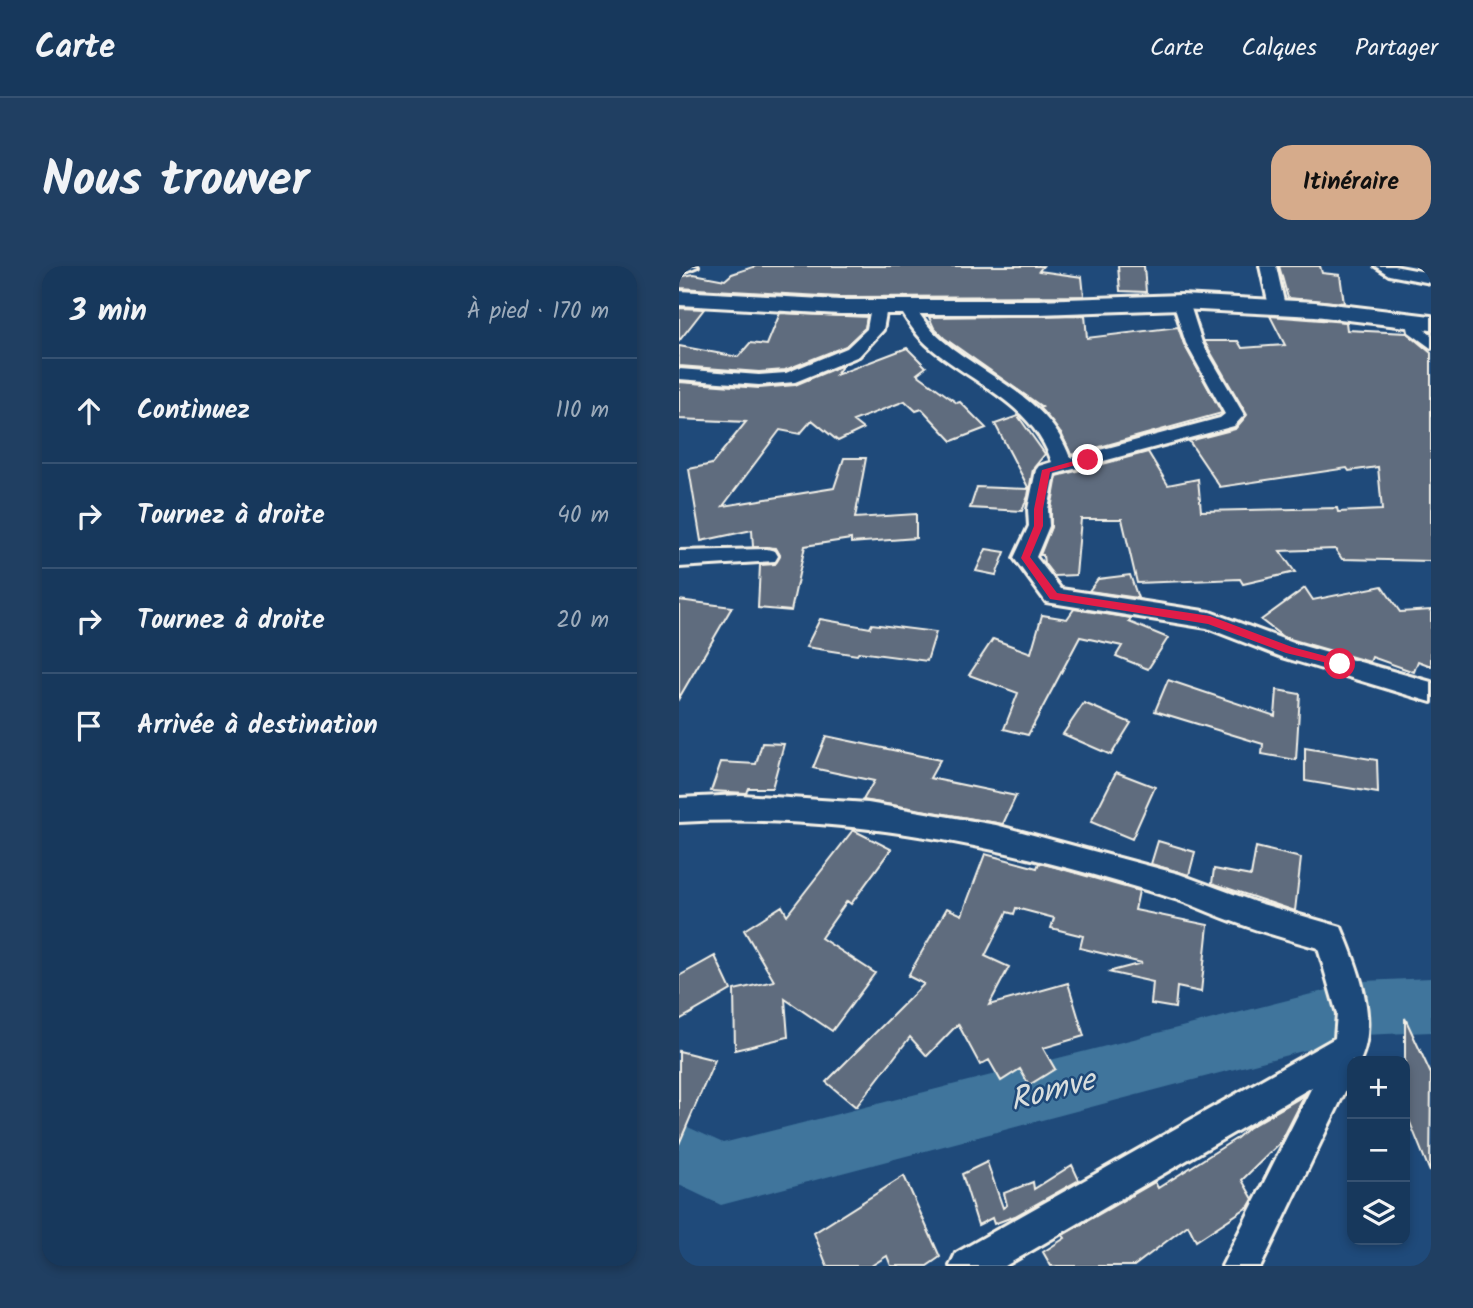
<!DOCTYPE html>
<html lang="fr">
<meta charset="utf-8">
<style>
body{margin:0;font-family:Kalam,sans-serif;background:#203f62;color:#f1f3f6}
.controls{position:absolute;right:21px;bottom:21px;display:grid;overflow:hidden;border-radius:14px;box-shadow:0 4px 10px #0003}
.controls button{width:63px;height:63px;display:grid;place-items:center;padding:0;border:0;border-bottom:2px solid #365272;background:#17385c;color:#f1f3f6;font:35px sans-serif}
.stop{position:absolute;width:21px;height:21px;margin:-16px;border:5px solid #e11d48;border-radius:50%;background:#fff}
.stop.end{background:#e11d48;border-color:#fff;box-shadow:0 2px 7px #0008}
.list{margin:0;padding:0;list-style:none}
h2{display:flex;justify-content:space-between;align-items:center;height:91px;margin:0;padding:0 28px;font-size:30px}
h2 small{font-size:23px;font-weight:400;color:#9eacbb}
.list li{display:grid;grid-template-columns:46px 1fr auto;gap:21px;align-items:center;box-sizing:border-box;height:105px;padding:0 28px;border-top:2px solid #365272}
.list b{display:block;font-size:26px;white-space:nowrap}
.list em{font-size:23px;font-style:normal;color:#9eacbb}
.icon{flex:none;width:38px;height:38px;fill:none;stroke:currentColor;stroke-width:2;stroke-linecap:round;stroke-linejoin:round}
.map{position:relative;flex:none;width:752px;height:1000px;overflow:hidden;border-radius:21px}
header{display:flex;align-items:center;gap:42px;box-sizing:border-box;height:98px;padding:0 35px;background:#17385c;border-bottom:2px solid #365272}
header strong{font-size:33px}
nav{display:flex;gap:38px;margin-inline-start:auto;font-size:24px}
.intro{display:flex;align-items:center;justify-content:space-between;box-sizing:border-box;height:168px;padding:0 42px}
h1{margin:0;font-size:49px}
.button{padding:18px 32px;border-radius:21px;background:#d6ab8b;color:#111;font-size:24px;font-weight:700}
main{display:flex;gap:42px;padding:0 42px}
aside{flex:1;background:#17385c;border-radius:21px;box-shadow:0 4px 10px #0003}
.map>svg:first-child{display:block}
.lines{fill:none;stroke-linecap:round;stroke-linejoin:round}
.river{fill:#3f759c;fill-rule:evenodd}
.building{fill:#5e6c7e;stroke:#f4f1e8;stroke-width:2}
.street-casing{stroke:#f4f1e8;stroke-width:6}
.secondary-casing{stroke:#f4f1e8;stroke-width:6}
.street{fill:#1f4a7a;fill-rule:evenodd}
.secondary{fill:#1f4a7a;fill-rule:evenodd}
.route{fill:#e11d48}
.labels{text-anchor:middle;stroke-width:5;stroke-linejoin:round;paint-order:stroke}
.near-water-label{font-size:32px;font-style:italic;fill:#d9dedd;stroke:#1f4a7a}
</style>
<header>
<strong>Carte</strong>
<nav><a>Carte</a><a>Calques</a><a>Partager</a></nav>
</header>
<div class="intro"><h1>Nous trouver</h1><a class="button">Itinéraire</a></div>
<main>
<aside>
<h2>3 min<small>À pied · 170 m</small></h2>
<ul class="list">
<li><svg class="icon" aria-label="ahead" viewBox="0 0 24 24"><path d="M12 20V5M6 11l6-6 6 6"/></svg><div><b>Continuez</b></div><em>110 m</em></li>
<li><svg class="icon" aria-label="right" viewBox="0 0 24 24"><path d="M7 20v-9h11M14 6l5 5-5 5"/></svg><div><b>Tournez à droite</b></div><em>40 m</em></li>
<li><svg class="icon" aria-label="right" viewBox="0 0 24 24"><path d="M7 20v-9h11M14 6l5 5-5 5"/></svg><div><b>Tournez à droite</b></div><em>20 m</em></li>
<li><svg class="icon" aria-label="arrive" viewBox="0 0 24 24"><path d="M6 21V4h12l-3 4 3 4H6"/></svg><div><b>Arrivée à destination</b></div></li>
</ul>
</aside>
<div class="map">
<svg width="752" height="1000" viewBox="0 0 752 1000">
<rect width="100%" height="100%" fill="#1f4a7a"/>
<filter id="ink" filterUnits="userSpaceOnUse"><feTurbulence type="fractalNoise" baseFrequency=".0143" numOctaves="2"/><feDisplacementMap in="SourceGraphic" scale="14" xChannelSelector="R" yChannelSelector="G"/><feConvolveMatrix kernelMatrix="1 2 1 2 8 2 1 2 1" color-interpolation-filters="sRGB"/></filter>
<g filter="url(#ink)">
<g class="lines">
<path class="river" d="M752 712V766L684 769 42 939 0 919V857L44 877 684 715Z"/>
</g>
<path class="building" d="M77 0H364L360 5 403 11 405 30 161 31 0 22V11L15 8 46 14 53 8Z
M439 0H465L467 26 441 25Z
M600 0H641L643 7 661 9 665 37 609 32Z
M0 42 25 43 0 75Z
M101 47 188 51 186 62 167 80 106 104 80 106 0 100V80L59 91 71 77 88 79Z
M406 49 408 72 499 61 505 78 543 147 392 189 383 169 360 142 363 141 265 72 255 62 250 51Z
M591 50 667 56 668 64 728 67 752 87V295L663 293 656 283 601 285 616 306 564 318 561 313 458 317 443 253H402L397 309 375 310 365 297 364 289H361L372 261V243L378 210 469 186 489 219 519 213 522 245 658 242 659 246 703 244 699 201 670 205 668 202 541 221 510 175 556 163 568 149 525 75H559L563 82 606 79Z
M228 82 247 101 238 108 278 137 281 136 307 162 273 175 243 143 237 145 226 135 174 155 184 163 159 175 133 154 121 168 101 164 44 240 155 222 165 192H187L176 252 237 248V272L172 277V273L126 280 112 345 79 342 81 299 96 298 101 289 97 282 74 281 73 264 22 275 10 203 33 198 67 156 0 153V116L80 122 116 119 164 99 157 109Z
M339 150 366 188 354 203 349 230 343 245 291 242 298 221 350 223 316 158Z
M307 283 326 286 317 309 297 305Z
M451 309 459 332 410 325 419 313Z
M703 320 721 346 752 344V400L739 395 735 406 693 391 691 396 604 371 582 354 626 322 634 334Z
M0 334 53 341 0 432Z
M395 343 452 352 450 356 489 372 469 403 437 390 443 380 401 371 349 469 325 463 339 427 290 409 314 373 352 387 363 349 388 353Z
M141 353 191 362 193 358 257 366 248 395 180 386 178 389 127 381Z
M489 414 596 450 598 424 621 428 617 494 583 488 584 478 476 445Z
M405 437 452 457 432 489 384 468Z
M147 470 261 494 251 512 337 530 324 558 184 534 195 515 134 502Z
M83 477 105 478 93 522H69L67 527 32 525 42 496 77 498Z
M626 482 698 494 699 527 626 515Z
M437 506 476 521 453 573 412 556Z
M174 564 212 583 172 638 168 635 142 672 196 707 153 765 106 733 109 771 56 784 55 724 95 715 65 664 103 640 108 649Z
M479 575 516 586 510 609 472 598Z
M577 581 622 592 616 645 533 617 535 603 572 610Z
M306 588 358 602 360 597 376 601 460 625 456 644 529 659 522 726 498 721 496 742 472 738 474 716 429 706 463 697 401 682 404 670 372 662 375 652 337 642 335 648 328 646 306 690 330 701 310 739 389 717 405 770 364 782 376 803 350 819 341 803 322 815 310 794 301 799 279 758 248 790 231 771 177 841 147 816 245 718 229 710 268 642 283 649Z
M36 690 52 724 0 754V710Z
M726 752 752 808 751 906 726 844Z
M0 785 36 794 0 878Z
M626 829 602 876 563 914 574 933 570 940 517 975 509 959 455 1000H372L364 986 386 972 384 969 476 916 479 922 558 872 569 862Z
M308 896 324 942 328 939 325 927 354 916 355 923 393 899 400 914 336 950 315 958 313 952 299 959 283 908Z
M225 910 261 991 248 1000H212L208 990 192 1000H148L135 967Z"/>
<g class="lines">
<g class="street-casing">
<path id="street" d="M0 0H19L0 8Z
M581 0H597L606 40 604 43H592L590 40Z
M696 0H715L752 7V17L710 9Z
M502 31 510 36 523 77 565 149 555 160 376 208 369 243 370 260 357 291 382 323 531 346 617 378 752 416V436L603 391 528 362 367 336 335 292 350 260 349 243 357 204 360 200 373 196C353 138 297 119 253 83 238 71 229 56 219 40L227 35 233 37C242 50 250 63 263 74 309 113 369 131 391 192L541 152 546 148 507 77 494 36Z
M200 36 208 41 204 64 180 90 116 116 80 119 0 113V103L80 109 107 107 168 82 188 63 192 41Z
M736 51 742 53 746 64 752 69V82L730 66 728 56Z
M88 283 96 285 99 290 96 295 0 301V285Z
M62 529 189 537 317 559 500 608 576 636 662 661C679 701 700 754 681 795H673V811L582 1000H543L633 821 326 1000H271L277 987 656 772 658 748 639 682C612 674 585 667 558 657 538 650 519 641 499 634 336 582 171 547 0 556V532Z"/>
</g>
<g class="secondary-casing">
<path id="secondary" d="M0 25 161 34H359L502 29 636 36 752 50V64L636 50 502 43 359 48H161L0 39Z"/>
</g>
<use href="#street" class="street"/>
<use href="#secondary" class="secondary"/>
</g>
</g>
<path class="route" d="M409 191 412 195 371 206 364 243V260L351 291 378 327 531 350 613 381 665 395V401L607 387 529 358 371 333 342 292 355 260V243L363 204Z"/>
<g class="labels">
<g class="near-water-label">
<text transform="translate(373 823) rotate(-15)" y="11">Romve</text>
</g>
</g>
</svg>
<div class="controls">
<button>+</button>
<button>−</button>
<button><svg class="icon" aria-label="layers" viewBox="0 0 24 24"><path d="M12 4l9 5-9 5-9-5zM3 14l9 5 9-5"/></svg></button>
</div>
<div class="stop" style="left:661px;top:398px"></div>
<div class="stop end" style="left:409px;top:194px"></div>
</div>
</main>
